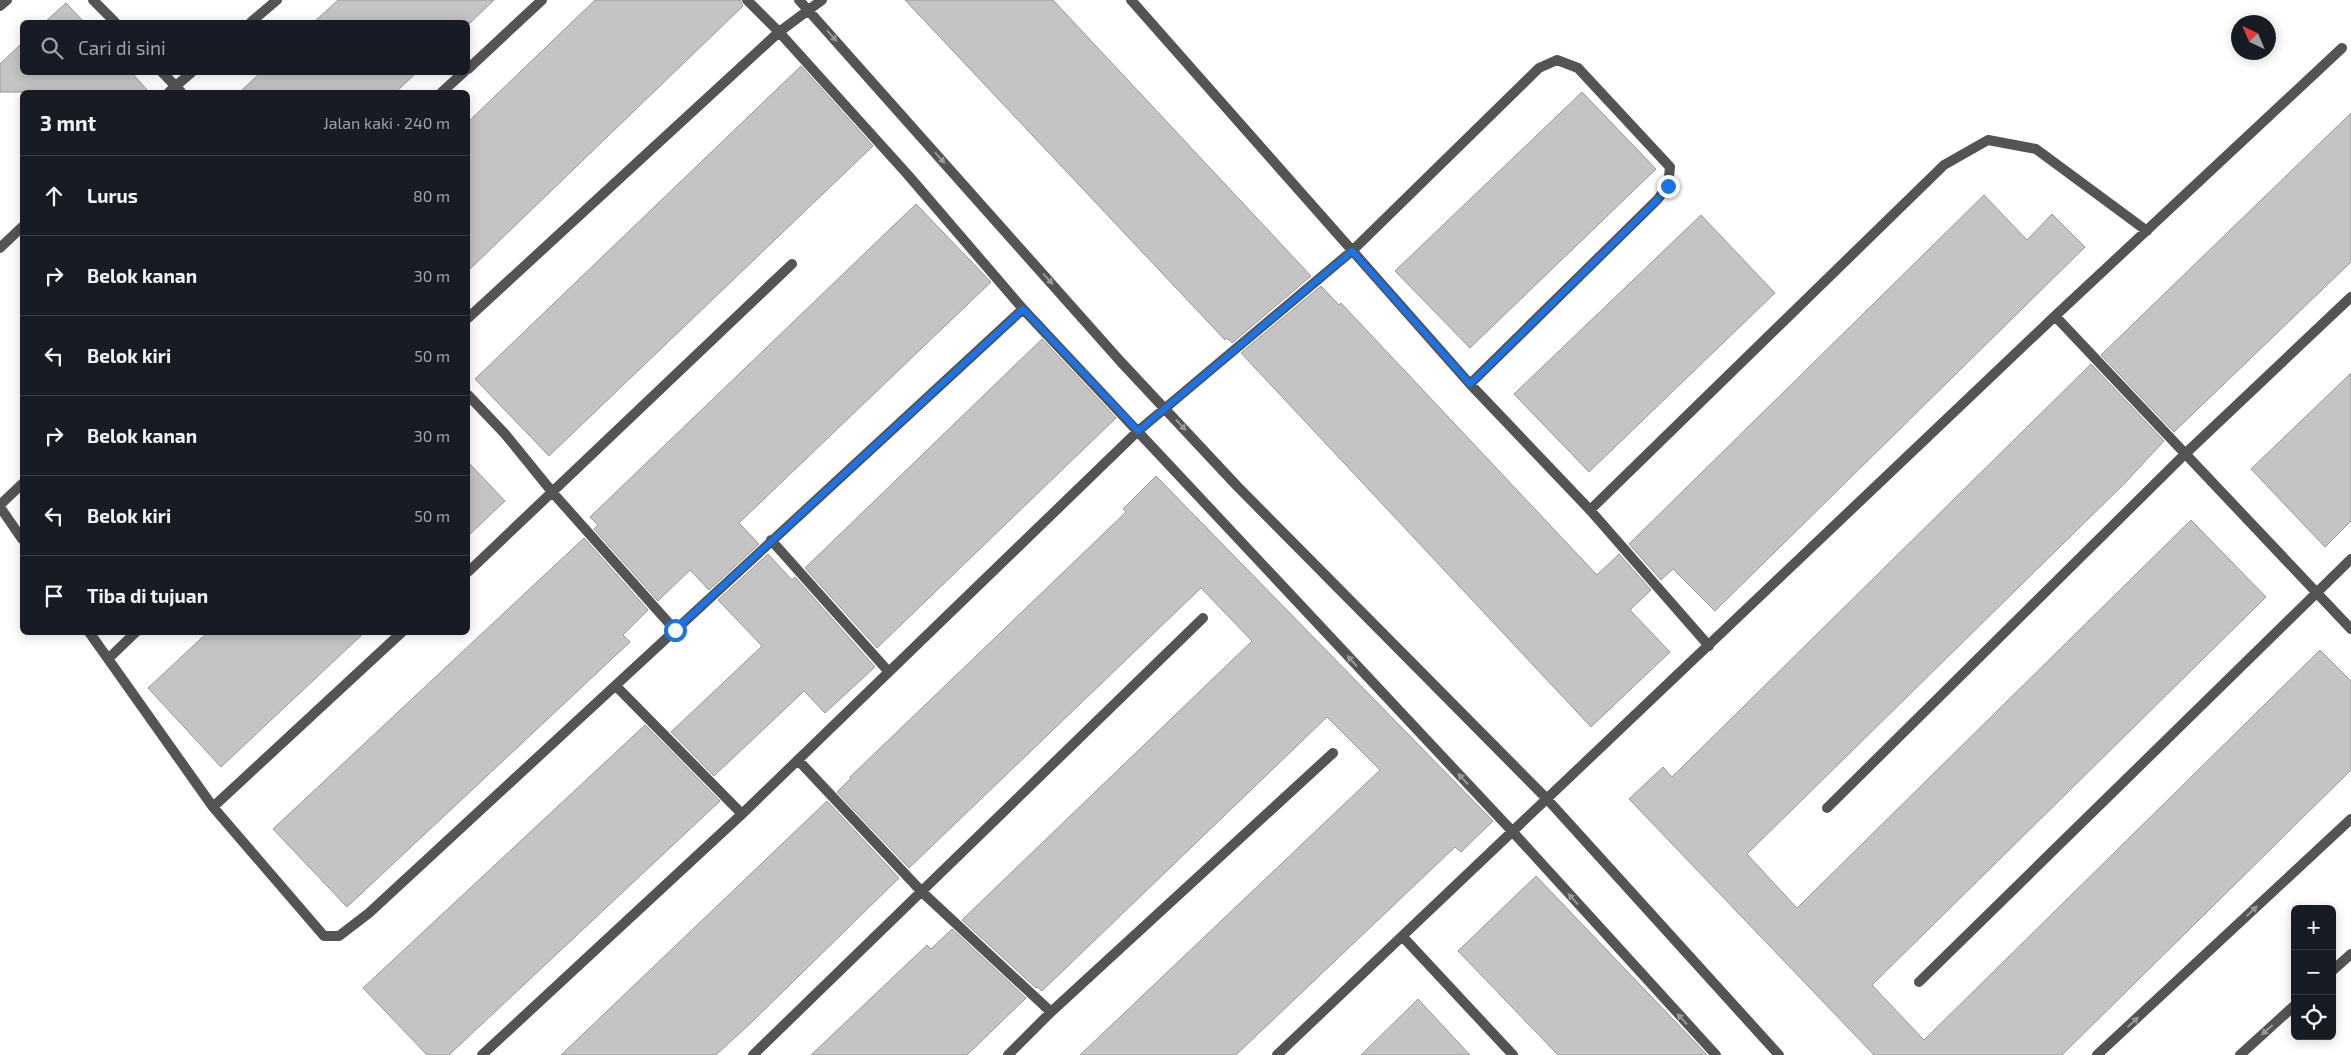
<!DOCTYPE html>
<html lang="id">
<meta charset="utf-8">
<style>
body{margin:0;font-family:"Exo 2",sans-serif;background:#242831;color:#f1f3f6}
.controls{position:absolute;right:15px;bottom:15px;display:grid;overflow:hidden;border-radius:8px;box-shadow:0 2px 12px #0003}
.controls button{width:45px;height:45px;display:grid;place-items:center;padding:0;border:0;border-bottom:1px solid #363941;background:#171b24;color:#f1f3f6;font:25px sans-serif}
.compass{position:absolute;left:2231px;top:15px;width:45px;height:45px;border-radius:50%;background:#171b24;box-shadow:0 2px 12px #0003;rotate:316deg}
.stop{position:absolute;width:15px;height:15px;margin:-11px;border:4px solid #1a73e8;border-radius:50%;background:#fff}
.stop.end{background:#1a73e8;border-color:#fff;box-shadow:0 1px 5px #0008}
.list{margin:0;padding:0;list-style:none}
h2{display:flex;justify-content:space-between;align-items:center;height:65px;margin:0;padding:0 20px;font-size:21px}
h2 small{font-size:16px;font-weight:400;color:#9ea1a6}
.list li{display:grid;grid-template-columns:32px 1fr auto;gap:15px;align-items:center;box-sizing:border-box;height:80px;padding:0 20px;border-top:1px solid #363941}
.list b{display:block;font-size:19px;white-space:nowrap}
.list em{font-size:16px;font-style:normal;color:#9ea1a6}
.icon{flex:none;width:28px;height:28px;fill:none;stroke:currentColor;stroke-width:2;stroke-linecap:round;stroke-linejoin:round}
.map{position:relative;flex:none;width:2351px;height:1055px;overflow:hidden}
.search{position:absolute;background:#171b24;box-shadow:0 2px 12px #0003;left:20px;top:20px;width:450px;height:55px;display:flex;align-items:center;gap:12px;box-sizing:border-box;padding:0 18px;border-radius:8px;color:#9ea1a6;font-size:19px}
.panel{position:absolute;background:#171b24;box-shadow:0 2px 12px #0003;left:20px;top:90px;width:450px;height:545px;border-radius:8px}
.map>svg:first-child{display:block}
.building{fill:#c4c4c4;stroke:#989898}
.lines{fill:none;stroke-linecap:round;stroke-linejoin:round}
.minor{stroke:#545454;stroke-width:10}
.oneway{fill:#989898}
.route{stroke:#1a73e8;stroke-width:6}
</style>
<div class="map">
<svg width="2351" height="1055" viewBox="0 0 2351 1055">
<rect width="100%" height="100%" fill="#fff"/>
<path class="building" d="M338 0H494L468 25V22H314Z
M595 0H740L743 6 468 271V122Z
M905 0H1053L1311 276 1232 343 1227 338 1225 340Z
M66 3 84 22H45Z
M22 43V72H131L149 92H0V64Z
M801 66 873 146 549 456 475 379Z
M261 72H417L396 92H240Z
M1582 92 1656 169 1470 348 1395 271Z
M2351 113V262L2174 432 2101 355Z
M1984 195 2027 240 2052 214 2085 247 1715 611 1673 569 1661 580 1629 544Z
M916 204 991 282 739 523 759 544 709 590 690 570 658 601 594 529 598 525 590 517Z
M1701 215 1775 293 1589 472 1514 394Z
M1321 286 1339 305 1341 303 1597 575 1619 554 1651 590 1630 610 1670 652 1591 727 1241 353Z
M1042 339 1116 418 877 648 805 568Z
M2091 364 2164 441 2124 484 1747 854 1797 908 2191 520 2266 597 1872 985 1924 1040 2320 650 2351 681V770L2062 1055H1874L1629 799 1663 767 1672 777Z
M2351 373V521L2325 547 2251 469Z
M468 462 505 501 468 536Z
M1156 476 1493 821 1461 852 1455 847 1236 1055H1080L1380 770 1327 717 1042 991 1037 987 1036 988 962 920 1252 641 1201 588 909 868 837 792 851 778 850 777 1126 512 1123 509Z
M584 538 648 610 623 635 630 642 347 907 273 829Z
M768 554 792 580 795 577 875 667 825 713 804 691 714 776 671 732 762 646 718 600Z
M208 632H365L221 767 148 688Z
M645 725 720 801 449 1055H427L363 988Z
M827 801 899 878 753 1021 716 1055H561Z
M1536 876 1691 1038 1707 1055H1558L1458 951Z
M952 929 1026 998 967 1055H811L927 945 931 949Z
M1418 999 1470 1055H1361Z"/>
<g class="lines">
<path class="minor" d="M93 0 115 22
M747 0 779 32 908 175 1023 309 1512 831 1716 1055
M799 0 1121 362 1237 486 1547 799 1779 1055
M1131 0 1470 384 1590 510 1709 646
M0 6 7 0
M251 22 277 0
M468 69 542 0
M162 72 181 92
M169 92 192 72
M442 92 464 72
M0 248 22 227
M2055 316 2351 629
M468 318 779 32 822 0
M468 395 505 434 553 493 675 630
M0 505 22 484
M0 507 22 539
M1590 510 1944 165 1988 140 2036 149 2147 231
M771 540 888 671
M468 572 792 264
M89 632 213 807 324 936H339L369 913 1023 309
M108 659 136 632
M616 686 742 814
M798 760 922 892 1051 1012
M213 807 402 632
M1827 808 2185 454 2351 297
M1403 937 1513 1055
M2332 971 2351 954
M1919 982 2351 559
M482 1055 742 814 1138 431 1352 251 1539 68 1557 60 1578 68 1670 167 1668 186 1657 200 1470 384
M753 1055 1203 618
M1008 1055 1051 1012 1333 753
M1277 1055 2055 316 2342 48
M2097 1055 2351 819
M2240 1055 2295 1005"/>
</g>
<defs><path id="oneway-solid" d="M-6-.8H1V-3.2L6.5 0L1 3.2V.8H-6Z" transform="scale(1.25)"/></defs>
<g class="oneway">
<use href="#oneway-solid" transform="translate(832 36) rotate(48)"/>
<use href="#oneway-solid" transform="translate(940 158) rotate(48)"/>
<use href="#oneway-solid" transform="translate(1048 279) rotate(48)"/>
<use href="#oneway-solid" transform="translate(1181 425) rotate(47)"/>
<use href="#oneway-solid" transform="translate(1352 661) rotate(-133)"/>
<use href="#oneway-solid" transform="translate(1463 779) rotate(-133)"/>
<use href="#oneway-solid" transform="translate(1573 899) rotate(-132)"/>
<use href="#oneway-solid" transform="translate(2252 911) rotate(-43)"/>
<use href="#oneway-solid" transform="translate(1682 1019) rotate(-133)"/>
<use href="#oneway-solid" transform="translate(2133 1022) rotate(-43)"/>
<use href="#oneway-solid" transform="translate(2267 1030) rotate(138)"/>
</g>
<g class="lines">
<path class="route" d="M675 630 1023 309 1138 431 1352 251 1470 384 1657 200 1668 186"/>
</g>
</svg>
<div class="controls">
<button>+</button>
<button>−</button>
<button><svg class="icon" aria-label="locate" viewBox="0 0 24 24"><circle cx="12" cy="12" r="6"/><path d="M12 2v4M12 18v4M2 12h4M18 12h4"/></svg></button>
</div>
<svg class="compass" viewBox="-18 -18 36 36"><path d="M0-13l5 13h-10z" fill="#e53935"/><path d="M0 13l5-13h-10z" fill="#9ea1a6"/></svg>
<div class="stop" style="left:675px;top:630px"></div>
<div class="stop end" style="left:1668px;top:186px"></div>
<div class="search"><svg class="icon" aria-label="search" viewBox="0 0 24 24"><circle cx="10" cy="10" r="6"/><path d="M15 15l6 6"/></svg>Cari di sini</div>
<section class="panel">
<h2>3 mnt<small>Jalan kaki · 240 m</small></h2>
<ul class="list">
<li><svg class="icon" aria-label="ahead" viewBox="0 0 24 24"><path d="M12 20V5M6 11l6-6 6 6"/></svg><div><b>Lurus</b></div><em>80 m</em></li>
<li><svg class="icon" aria-label="right" viewBox="0 0 24 24"><path d="M7 20v-9h11M14 6l5 5-5 5"/></svg><div><b>Belok kanan</b></div><em>30 m</em></li>
<li><svg class="icon" aria-label="left" viewBox="0 0 24 24"><path d="M17 20v-9H6M10 6l-5 5 5 5"/></svg><div><b>Belok kiri</b></div><em>50 m</em></li>
<li><svg class="icon" aria-label="right" viewBox="0 0 24 24"><path d="M7 20v-9h11M14 6l5 5-5 5"/></svg><div><b>Belok kanan</b></div><em>30 m</em></li>
<li><svg class="icon" aria-label="left" viewBox="0 0 24 24"><path d="M17 20v-9H6M10 6l-5 5 5 5"/></svg><div><b>Belok kiri</b></div><em>50 m</em></li>
<li><svg class="icon" aria-label="arrive" viewBox="0 0 24 24"><path d="M6 21V4h12l-3 4 3 4H6"/></svg><div><b>Tiba di tujuan</b></div></li>
</ul>
</section>
</div>
